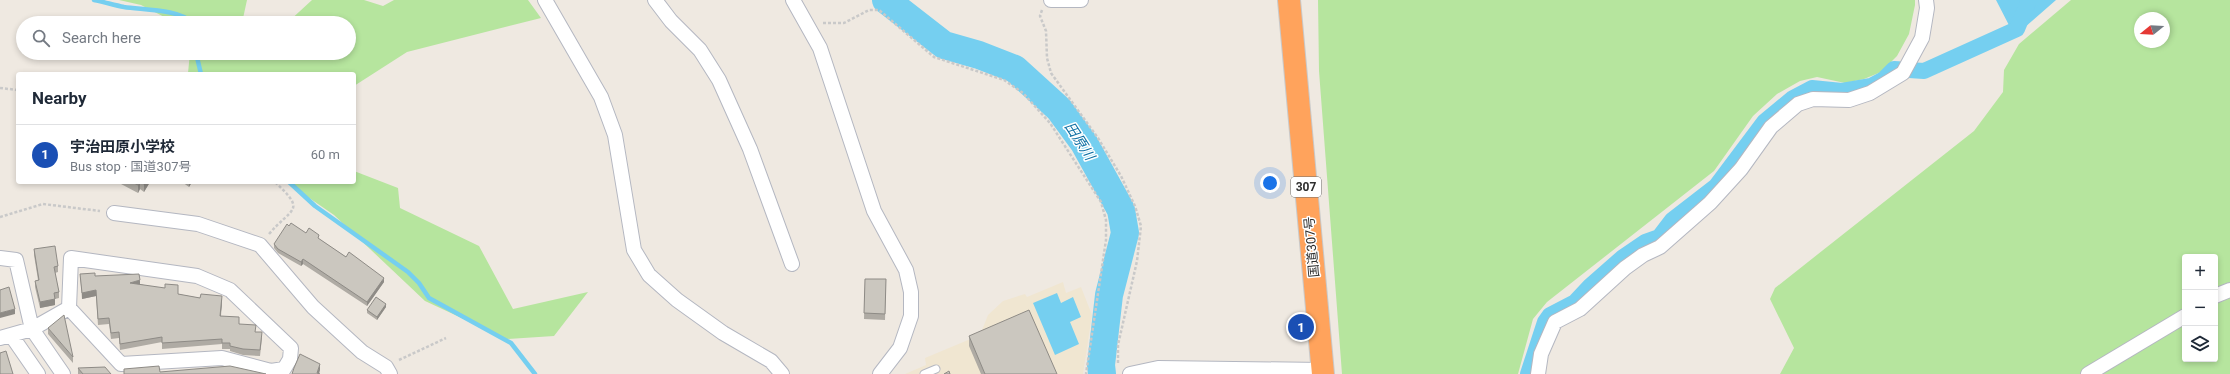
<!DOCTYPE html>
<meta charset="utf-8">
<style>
body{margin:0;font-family:Roboto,"Noto Sans JP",sans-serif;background:#f6f6f7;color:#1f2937}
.controls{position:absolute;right:12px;bottom:12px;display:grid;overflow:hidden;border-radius:4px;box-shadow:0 2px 6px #0003}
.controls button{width:36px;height:36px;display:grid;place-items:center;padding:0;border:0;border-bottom:1px solid #e0e1e3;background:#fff;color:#1f2937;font:20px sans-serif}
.compass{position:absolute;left:2134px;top:12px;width:36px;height:36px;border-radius:50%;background:#fff;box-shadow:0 2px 6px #0003;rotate:252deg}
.you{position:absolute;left:1270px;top:183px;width:14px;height:14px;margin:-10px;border:3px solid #fff;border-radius:50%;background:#1a73e8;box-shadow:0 0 0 6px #1a73e833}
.badge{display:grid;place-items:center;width:26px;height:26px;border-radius:50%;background:#0b8043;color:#fff;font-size:13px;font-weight:700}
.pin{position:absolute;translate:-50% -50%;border:2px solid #fff;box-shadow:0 1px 4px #0006}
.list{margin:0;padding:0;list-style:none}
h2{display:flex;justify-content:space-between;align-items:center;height:52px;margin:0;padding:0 16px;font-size:17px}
h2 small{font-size:13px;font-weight:400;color:#747a83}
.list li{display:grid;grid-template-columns:26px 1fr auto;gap:12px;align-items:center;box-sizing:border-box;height:60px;padding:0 16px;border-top:1px solid #e0e1e3}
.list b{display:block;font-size:15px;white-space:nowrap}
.list p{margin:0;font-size:13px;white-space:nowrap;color:#747a83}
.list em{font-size:13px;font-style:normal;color:#747a83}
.icon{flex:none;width:22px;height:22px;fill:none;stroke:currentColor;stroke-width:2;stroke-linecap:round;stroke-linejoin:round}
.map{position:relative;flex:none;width:2230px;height:374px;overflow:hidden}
.search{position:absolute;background:#fff;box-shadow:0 2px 6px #0003;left:16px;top:16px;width:340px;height:44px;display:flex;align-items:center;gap:10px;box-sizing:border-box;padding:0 14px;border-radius:22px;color:#747a83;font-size:15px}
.panel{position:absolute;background:#fff;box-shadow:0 2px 6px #0003;left:16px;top:72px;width:340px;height:112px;border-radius:4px}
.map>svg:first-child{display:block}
.education{fill:#f0e6d1}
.green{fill:#b6e59e;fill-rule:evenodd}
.water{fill:#75cff0}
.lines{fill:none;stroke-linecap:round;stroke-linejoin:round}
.stream{stroke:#75cff0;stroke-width:4.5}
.canal{stroke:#75cff0;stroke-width:16}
.river{stroke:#75cff0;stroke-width:28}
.lane-casing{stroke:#b4b7c1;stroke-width:9}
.street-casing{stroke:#b4b7c1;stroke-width:16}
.highway-casing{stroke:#c9c9c9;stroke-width:24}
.path{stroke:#c9c9c9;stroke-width:2.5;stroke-dasharray:3 2;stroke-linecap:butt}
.lane{stroke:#fff;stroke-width:7}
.street{stroke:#fff;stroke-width:14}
.highway{stroke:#ffa35c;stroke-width:22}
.wall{fill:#afaba4}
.shaded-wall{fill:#8e8b86}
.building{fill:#cbc7bf;stroke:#8e8b86}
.labels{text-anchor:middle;stroke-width:3;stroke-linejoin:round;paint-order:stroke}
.shield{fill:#fff;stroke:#6d6d6d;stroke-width:1}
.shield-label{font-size:12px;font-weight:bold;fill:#2e2e2e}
.street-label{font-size:13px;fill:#2e2e2e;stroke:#fff}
.water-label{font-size:14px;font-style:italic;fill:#0d6fa3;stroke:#fff}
</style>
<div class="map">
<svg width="2230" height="374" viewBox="0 0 2230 374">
<rect width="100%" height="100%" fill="#efe9e1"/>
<path class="education" d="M1063 282 1066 293 1081 287 1092 315 1083 374H905L926 365 925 358 980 335 988 315 1003 301 1025 294 1027 297Z"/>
<path class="green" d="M119 0H247L242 23H176L141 5Z
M312 0H364L383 6 394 0H528L541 18 407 52 354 86V74L188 73 190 53H349V23H287Z
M1318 0H1915V5L1909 34 1897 56 1881 72 1864 79 1845 83 1817 77 1800 81 1777 94 1753 116 1714 171 1547 302 1533 319 1518 374H1342L1319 71Z
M2071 0H2230V374H1780L1794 348 1770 299 1775 288 1974 131 2003 92 2004 70 2019 44ZM2140 18H2164V42H2140ZM2185 257H2215V359H2185Z
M354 171 398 188 400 208 479 246 513 309 588 292 554 336 507 339 425 301 334 215 286 182H354Z"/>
<path class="water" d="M1996 0H2056L2017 34 2013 33Z
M1057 293 1061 303 1073 297 1081 317 1070 322 1079 344 1055 355 1033 303Z"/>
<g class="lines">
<path class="stream" d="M94 0C104 2 114 5 124 7 142 10 180 9 192 23
M196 53 201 74
M289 182 315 206 408 272 419 283 429 298 511 343 535 374"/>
<path class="canal" d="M1528 374 1545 322 1550 315 1575 302 1590 286 1623 257 1645 242 1659 237 1672 220 1716 186 1764 122 1793 98 1812 88 1842 91 1871 86 1884 79 1894 69 1924 71 2017 29 2029 0"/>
<path class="river" d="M886 0 944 45 979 55 1015 69 1059 109 1084 143 1121 210 1125 233 1109 295 1101 365 1102 374"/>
<g class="lane-casing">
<path id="lane" d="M924 374 936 369"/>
</g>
<g class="street-casing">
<path id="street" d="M545 0 601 97 615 135 634 250 649 275 677 300 723 333 771 361 782 374
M655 0 671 21 700 50 719 80 750 149 792 264
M793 0 820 48 874 211 906 270 911 292V316L900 348 880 374
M1051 0H1081
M114 213 198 224 260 245 313 307 362 352 386 367 390 374
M0 258 16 260 32 329 63 374
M71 258 197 276 230 290 291 348 290 359 284 369 271 371 222 358 121 364 69 308Z
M2215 296 2230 290
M11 335 38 374
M0 338 32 329 69 308
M1130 374 1158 368 1322 370
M1538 374 1541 354 1555 322 1580 309 1625 268 1643 255 1660 247 1710 203 1741 169 1771 127 1798 104 1813 99 1849 100 1870 93 1903 73 1922 38 1927 8 1926 0
M2088 374 2185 316"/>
</g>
<g class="highway-casing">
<path id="highway" d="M1289 0 1323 374"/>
</g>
<path class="path" d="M1042 10 1040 16 1046 31 1047 58 1051 73 1098 138 1121 176 1135 206 1141 226 1137 261 1118 345V365
M823 23H844L869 10H879L934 57 1004 80 1023 93 1050 123 1101 202 1106 220V240L1086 374
M0 88 18 90
M0 217 43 204 100 211
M269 234C292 207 307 212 275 182
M399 360 446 338"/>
<use href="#lane" class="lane"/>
<use href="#street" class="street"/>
<use href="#highway" class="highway"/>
</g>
<path class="wall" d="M121 182H150L144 192 140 189 138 193 121 184Z
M182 182H192L189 187Z
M289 226 319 239 384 282 367 306 303 264 301 266 278 253 274 248V244Z
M34 249 58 266V272L55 273 59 292V298L55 299V305L40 308 35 287V281L38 280 34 255Z
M80 274 95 276 140 284 178 294 222 302 221 316 255 332 262 338 260 356 243 355 230 351V349H222V344L162 349V342L120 350 119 338 111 339 109 324 98 325 96 296 82 299Z
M865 279H886L885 320 864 319Z
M386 307 377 320 367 313V310Z
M48 328 73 357V363L48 334Z
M969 336 1057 374H981L969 346Z
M78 368 111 374H78Z"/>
<path class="shaded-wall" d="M140 182V189L138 193V185Z
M145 182H150L144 192V184Z
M189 182H192L189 187Z
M303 259V264L301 266V262Z
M384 278V282L367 306V302Z
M140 280V286L130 283Z
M96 290V296L82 299V293Z
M222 296V302L220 322V316Z
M55 299V305L40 308V302Z
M386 304V307L377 320V317Z
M15 309V314L0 318V313Z
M320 364V370L319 374 317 373Z"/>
<path class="building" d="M132 182H139L138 185Z
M140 182H145L144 184Z
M291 223 306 233 309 228 319 235 318 238 346 257 349 252 384 278 367 302 303 259 301 262 278 249 274 244 287 224 289 226Z
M55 246 58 266 54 267 59 292 54 293 55 299 40 302 35 281 39 280 34 249Z
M95 273V276L139 274 140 280 130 283 165 288V284L178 285V294L200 298 201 294 222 296 220 316 239 317V324L256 325 255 332H262L260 350 243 349 230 346V343H222V339L162 343V337L120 344 119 332 111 333 109 318 98 319 96 290 82 293 80 274Z
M865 279H886L885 314 864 313Z
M9 287 15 309 0 313V290Z
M376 297 386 304 377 317 367 310Z
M1029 310 1057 374H985L969 336Z
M64 315 73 357 48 328Z
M6 351 13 374H0V353Z
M300 354 320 364 317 373 320 374H292L294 368Z
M159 366 160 372 230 366 266 374H124V369Z
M105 367 111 374H83L78 368Z
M949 371 950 374H944Z"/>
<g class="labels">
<rect class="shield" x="1291" y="177" width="30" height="20" rx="3"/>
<g class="shield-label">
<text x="1306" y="191">307</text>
</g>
<g class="street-label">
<text transform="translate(1311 247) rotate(-95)" y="5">国道307号</text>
</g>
<g class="water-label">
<text transform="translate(1080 141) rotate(57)" y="5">田原川</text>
</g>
</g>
</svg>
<div class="controls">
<button>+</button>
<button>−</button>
<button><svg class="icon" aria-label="layers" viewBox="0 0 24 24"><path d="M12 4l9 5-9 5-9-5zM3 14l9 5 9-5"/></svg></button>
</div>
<svg class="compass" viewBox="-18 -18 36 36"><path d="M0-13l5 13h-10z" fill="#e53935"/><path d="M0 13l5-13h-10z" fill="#747a83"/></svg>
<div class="you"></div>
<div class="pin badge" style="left:1301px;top:327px;background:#1a4fb4">1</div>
<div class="search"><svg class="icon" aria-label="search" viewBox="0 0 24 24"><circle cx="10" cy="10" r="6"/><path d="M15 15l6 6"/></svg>Search here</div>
<section class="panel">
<h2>Nearby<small></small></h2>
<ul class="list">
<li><span class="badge" style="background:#1a4fb4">1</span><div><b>宇治田原小学校</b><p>Bus stop · 国道307号</p></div><em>60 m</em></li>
</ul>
</section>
</div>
